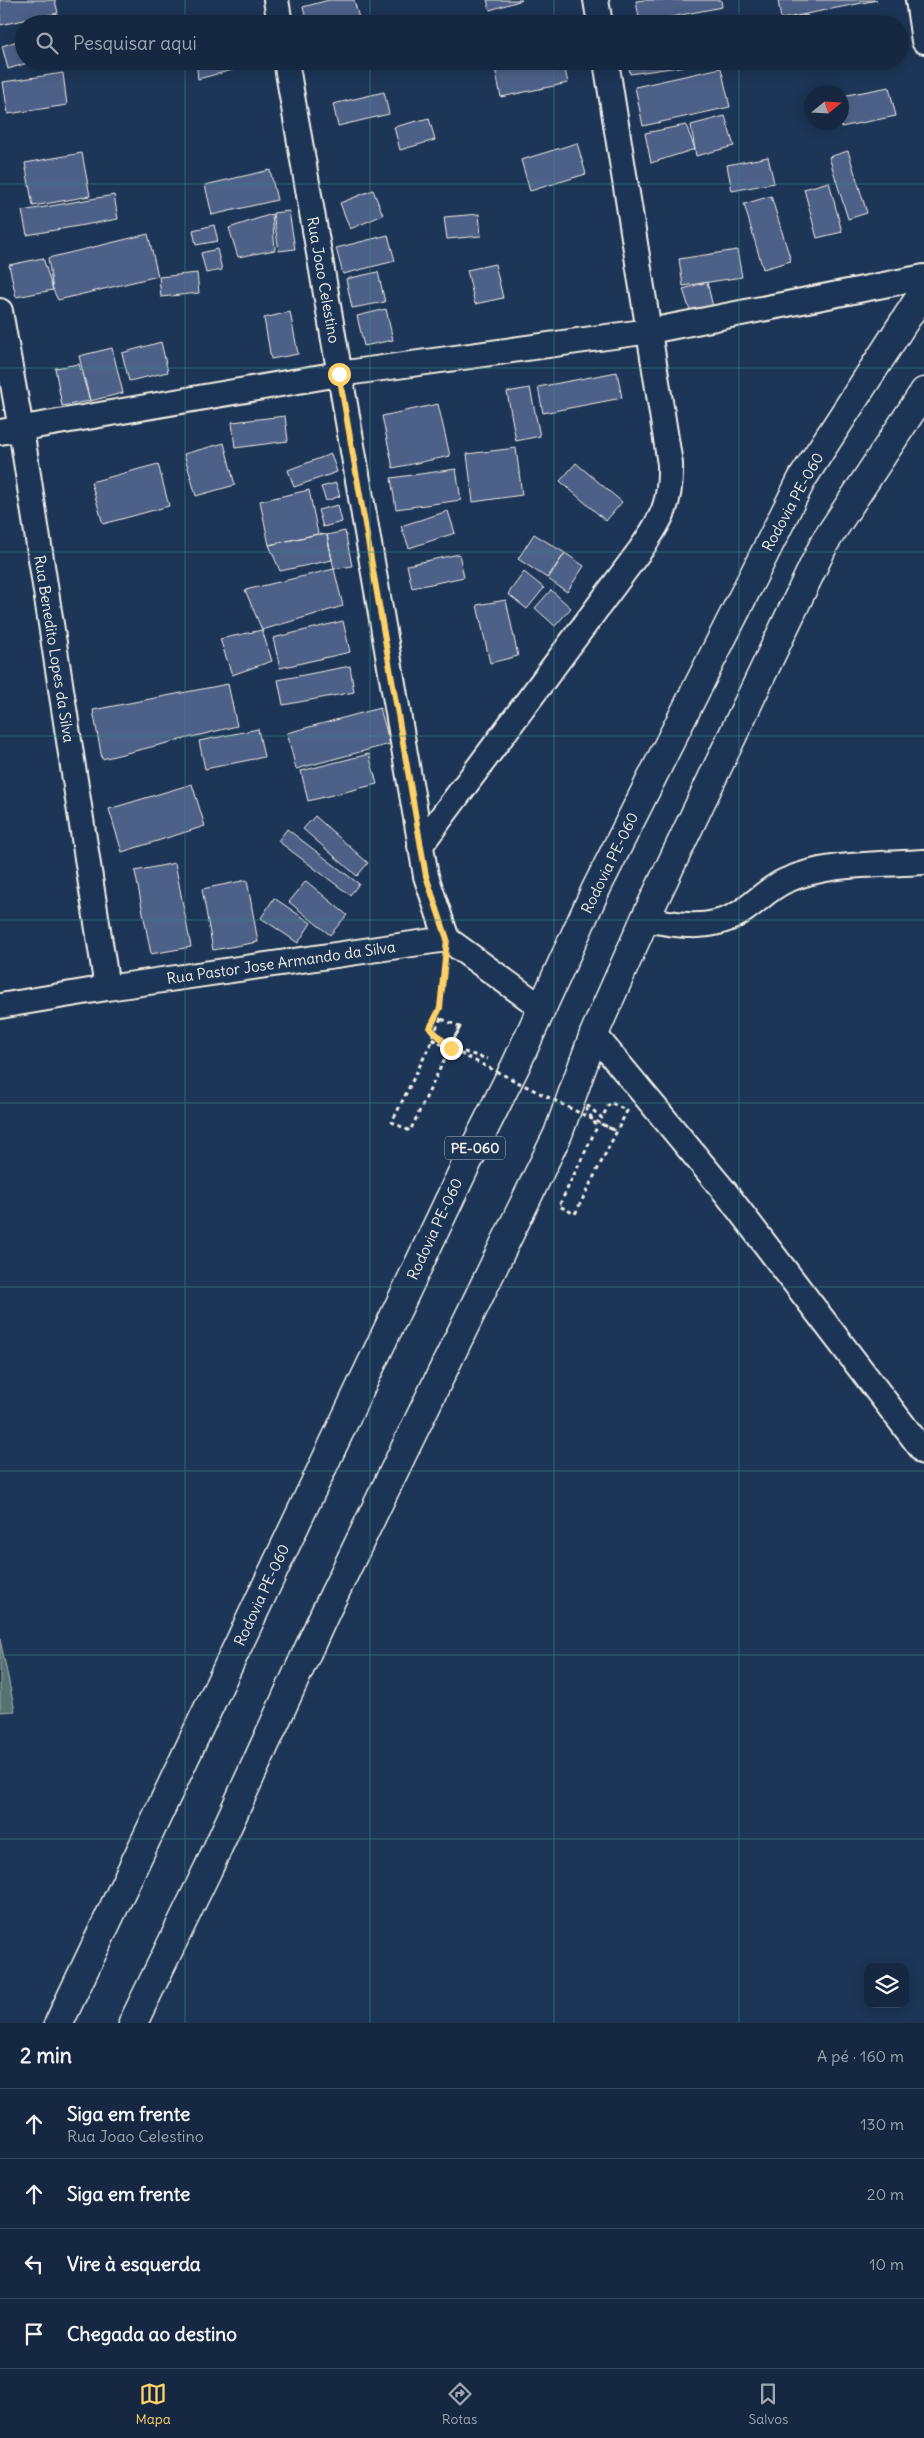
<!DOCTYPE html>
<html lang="pt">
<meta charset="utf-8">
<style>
body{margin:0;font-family:Delius,sans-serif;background:#1f3048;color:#f1f3f6}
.controls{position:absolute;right:15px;bottom:15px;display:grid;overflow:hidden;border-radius:10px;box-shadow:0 2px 12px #0003}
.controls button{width:45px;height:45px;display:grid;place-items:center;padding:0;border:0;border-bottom:1px solid #35445a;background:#162841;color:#f1f3f6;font:25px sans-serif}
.compass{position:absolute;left:804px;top:85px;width:45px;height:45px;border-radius:50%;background:#162841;box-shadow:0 2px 12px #0003;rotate:72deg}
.stop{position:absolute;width:15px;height:15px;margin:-11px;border:4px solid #ffd166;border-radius:50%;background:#fff}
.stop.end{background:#ffd166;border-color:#fff;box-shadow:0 1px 5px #0008}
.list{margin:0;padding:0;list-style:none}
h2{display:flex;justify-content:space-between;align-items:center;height:65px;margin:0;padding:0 20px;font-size:21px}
h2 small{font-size:16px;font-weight:400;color:#9ea6b1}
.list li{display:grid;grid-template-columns:32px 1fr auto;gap:15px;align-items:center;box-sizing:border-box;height:70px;padding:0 20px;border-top:1px solid #35445a}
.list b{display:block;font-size:19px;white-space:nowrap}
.list p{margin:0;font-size:16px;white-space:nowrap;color:#9ea6b1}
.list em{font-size:16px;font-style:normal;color:#9ea6b1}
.icon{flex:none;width:28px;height:28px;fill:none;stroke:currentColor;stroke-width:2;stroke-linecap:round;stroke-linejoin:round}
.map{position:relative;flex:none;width:924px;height:2023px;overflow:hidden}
.search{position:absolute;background:#162841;box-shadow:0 2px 12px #0003;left:15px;right:15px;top:15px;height:55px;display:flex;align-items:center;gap:12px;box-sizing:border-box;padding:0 18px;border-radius:28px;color:#9ea6b1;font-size:19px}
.sheet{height:345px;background:#162841}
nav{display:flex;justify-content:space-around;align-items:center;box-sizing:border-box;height:70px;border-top:1px solid #35445a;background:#162841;font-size:14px;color:#9ea6b1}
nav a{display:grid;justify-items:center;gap:2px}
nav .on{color:#ffd166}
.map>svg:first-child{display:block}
.green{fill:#567371;stroke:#a5b2ac}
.building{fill:#4d6087;stroke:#f4f1e8}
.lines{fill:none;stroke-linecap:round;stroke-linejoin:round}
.minor-casing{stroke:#f4f1e8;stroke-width:28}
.trunk-casing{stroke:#f4f1e8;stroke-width:31}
.path{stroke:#f4f1e8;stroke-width:3;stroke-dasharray:4 4;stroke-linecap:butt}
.minor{stroke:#1d3557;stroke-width:24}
.trunk{stroke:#1d3557;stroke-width:28}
.path-bridge{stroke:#f4f1e8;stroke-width:3;stroke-dasharray:4 4;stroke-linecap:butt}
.route{stroke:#ffd166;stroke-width:6}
.grid{fill:none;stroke:#3d8f86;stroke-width:1;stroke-opacity:0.55}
.labels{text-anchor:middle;stroke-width:4;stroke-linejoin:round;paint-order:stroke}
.shield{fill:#1d3557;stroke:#b4b9bc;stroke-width:1}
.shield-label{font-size:14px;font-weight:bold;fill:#f4f1e8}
.street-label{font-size:15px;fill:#f4f1e8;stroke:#1d3557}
</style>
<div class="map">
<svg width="924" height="2023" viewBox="0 0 924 2023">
<rect width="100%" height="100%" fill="#1d3557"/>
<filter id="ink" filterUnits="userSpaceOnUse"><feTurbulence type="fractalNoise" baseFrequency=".02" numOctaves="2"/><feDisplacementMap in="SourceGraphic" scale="10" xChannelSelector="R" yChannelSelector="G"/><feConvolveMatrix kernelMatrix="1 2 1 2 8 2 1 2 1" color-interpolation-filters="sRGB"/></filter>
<g filter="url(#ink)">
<path class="green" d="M0 1639 15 1711 0 1712Z"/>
<path class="building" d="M0 0H55L58 13 0 25Z
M329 0H354L360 22 307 24 303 7Z
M487 0H522L490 10Z
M644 0H721L722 7 640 23 636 1Z
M778 0H877L781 19Z
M807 15 809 24H793L792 18Z
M721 17 722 24H674Z
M24 39V61H34L8 69 2 46Z
M196 61H237L236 69 198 79Z
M527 61H563L568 83 501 97 495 68Z
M628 61H720L630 74Z
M721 68 730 107 643 126 635 87Z
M63 73 67 105 8 114 3 82Z
M889 87 896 116 841 127 842 96Z
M384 92 389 114 338 126 333 104Z
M725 116 734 146 696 156 691 125Z
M429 118 435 140 400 150 394 127Z
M686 125 695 149 651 163 645 133Z
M577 143 586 174 530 191 521 160Z
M848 151 867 213 848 219 829 157Z
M82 153 90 196 33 206 25 163Z
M768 157 774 183 732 191 727 165Z
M270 170 277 200 212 215 205 185Z
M829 182 842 232 817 238 804 189Z
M373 190 383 215 350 229 340 203Z
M114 195 118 219 27 235 22 211Z
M771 196 791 261 763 269 744 204Z
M289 211 295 249 279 251 273 213Z
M272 214 275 250 238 257 229 228Z
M479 214 481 236 447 239 444 217Z
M214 225 218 241 196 245 193 230Z
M148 234 158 276 58 300 53 290 48 258Z
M388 235 395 261 343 274 336 248Z
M217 249 222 270 206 273 201 253Z
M737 250 742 277 683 286 679 259Z
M43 258 53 290 16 297 9 265Z
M495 264 503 298 475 304 467 270Z
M378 272 385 302 352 308 346 279Z
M197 273 199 293 161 297 159 277Z
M707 282 713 307 691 314 683 289Z
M386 309 393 340 364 346 357 316Z
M290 312 298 354 271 359 264 318Z
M161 342 168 372 129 381 122 353Z
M112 348 123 393 90 401 79 356Z
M79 364 90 401 62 406 55 368Z
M617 372 622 398 543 413 538 387Z
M530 388 540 436 516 441 507 392Z
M438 404 450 456 393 468 382 416Z
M285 416 288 441 235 448 232 422Z
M224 443 235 485 196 496 184 454Z
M516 448 522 495 473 502 467 454Z
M331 454 337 472 294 487 288 470Z
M576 463 622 502 606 521 560 481Z
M158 464 169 506 103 524 91 482Z
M456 469 461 500 396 509 391 478Z
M336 483 340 496 326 501 321 487Z
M309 490 318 534 269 545 260 501Z
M338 505 342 522 323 527 318 510Z
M448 511 455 533 409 548 401 526Z
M345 531 352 566 334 569 327 535Z
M318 534 327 535 332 560 280 571 269 545Z
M534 534 565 553 547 578 518 559Z
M565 553 584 566 567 592 548 579Z
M459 554 464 577 412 588 407 565Z
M334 569 343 606 262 630 245 590Z
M524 572 544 588 527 609 508 594Z
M551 590 571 608 555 626 535 608Z
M506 600 518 656 490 663 477 605Z
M343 621 350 652 280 668 273 638Z
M262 630 272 661 232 675 220 639Z
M350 666 354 692 283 705 278 680Z
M228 684 237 726 102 759 93 710Z
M380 708 390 744 296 769 287 733Z
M258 729 264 757 205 769 199 741Z
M369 754 377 784 308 801 301 771Z
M192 784 205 826 122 852 109 809Z
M315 816 368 863 357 876 303 829Z
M287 829 359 884 350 895 278 841Z
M175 863 191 947 151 954 135 871Z
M247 880 258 942 213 950 202 889Z
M306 881 347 915 330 935 289 902Z
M274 898 311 923 298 943 261 918Z"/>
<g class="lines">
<g class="minor-casing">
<path id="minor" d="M276 0 280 24
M596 0 600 24
M918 0 924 41
M286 61 426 876 447 939
M0 311 21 429 107 988
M0 432 339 374 650 331 924 277
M420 846 641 549C663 517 671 503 670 464L606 61
M645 919C676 925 709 931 738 914 754 905 767 889 785 881 827 862 879 865 924 862
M0 1006 107 988 447 939 542 1008
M594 1034 726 1193 924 1452"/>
</g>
<g class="trunk-casing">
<path id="trunk" d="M59 2023 463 1171 515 1067 596 889 802 479 924 291
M133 2023 208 1869 325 1613 558 1134 594 1034 645 919 825 542 924 392"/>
</g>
<path class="path" d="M444 969 440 1008 430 1028 451 1048 488 1059
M442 1019 460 1027 410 1131 392 1122 433 1039 450 1048
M581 1100 602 1118 610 1102 627 1111 575 1214 559 1206 597 1127Z
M601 1124 616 1131"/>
<use href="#minor" class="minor"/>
<use href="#trunk" class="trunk"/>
<path class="path-bridge" d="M441 1018 431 1039 618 1132
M447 1052 460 1027"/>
</g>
</g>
<g class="lines" filter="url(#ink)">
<path class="route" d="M339 374 426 876 447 939 440 1008 430 1028 451 1048"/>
</g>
<path class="grid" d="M185 0V24M370 0V24M554 0V24M739 0V24M185 61V2023M370 61V2023M554 61V2023M739 61V2023M0 184H924M0 368H924M0 552H924M0 736H924M0 920H924M0 1103H924M0 1287H924M0 1471H924M0 1655H924M0 1839H924"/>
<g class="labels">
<rect class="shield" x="445" y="1136.5" width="60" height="23" rx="4"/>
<g class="shield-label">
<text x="475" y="1153">PE-060</text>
</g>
<g class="street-label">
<text transform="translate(323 280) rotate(80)" y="5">Rua Joao Celestino</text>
<text transform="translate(793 502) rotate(-61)" y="5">Rodovia PE-060</text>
<text transform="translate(54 649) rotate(81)" y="5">Rua Benedito Lopes da Silva</text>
<text transform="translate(610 863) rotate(-64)" y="5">Rodovia PE-060</text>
<text transform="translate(281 963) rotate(-8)" y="5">Rua Pastor Jose Armando da Silva</text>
<text transform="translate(435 1229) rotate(-65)" y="5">Rodovia PE-060</text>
<text transform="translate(262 1595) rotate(-65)" y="5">Rodovia PE-060</text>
</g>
</g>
</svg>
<div class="controls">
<button><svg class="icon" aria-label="layers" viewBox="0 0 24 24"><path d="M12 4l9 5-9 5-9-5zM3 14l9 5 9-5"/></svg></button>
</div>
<svg class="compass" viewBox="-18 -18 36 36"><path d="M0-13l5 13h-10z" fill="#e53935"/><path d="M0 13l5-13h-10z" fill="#9ea6b1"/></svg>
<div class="stop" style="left:339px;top:374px"></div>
<div class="stop end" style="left:451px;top:1048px"></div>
<div class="search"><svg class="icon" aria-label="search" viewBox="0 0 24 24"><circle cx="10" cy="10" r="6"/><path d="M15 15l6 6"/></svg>Pesquisar aqui</div>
</div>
<section class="sheet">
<h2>2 min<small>A pé · 160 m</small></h2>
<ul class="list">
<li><svg class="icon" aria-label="ahead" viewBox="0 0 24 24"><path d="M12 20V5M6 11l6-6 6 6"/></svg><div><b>Siga em frente</b><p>Rua Joao Celestino</p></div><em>130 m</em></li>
<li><svg class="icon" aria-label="ahead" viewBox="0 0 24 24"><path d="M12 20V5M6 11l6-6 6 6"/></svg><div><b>Siga em frente</b></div><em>20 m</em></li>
<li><svg class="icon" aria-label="left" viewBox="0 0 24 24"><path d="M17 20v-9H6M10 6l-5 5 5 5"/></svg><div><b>Vire à esquerda</b></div><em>10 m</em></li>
<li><svg class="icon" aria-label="arrive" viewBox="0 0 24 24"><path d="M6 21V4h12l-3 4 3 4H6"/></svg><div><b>Chegada ao destino</b></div></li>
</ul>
</section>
<nav>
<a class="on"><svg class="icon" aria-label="map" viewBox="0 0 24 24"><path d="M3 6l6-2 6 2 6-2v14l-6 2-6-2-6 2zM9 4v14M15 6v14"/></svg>Mapa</a>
<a><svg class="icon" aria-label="directions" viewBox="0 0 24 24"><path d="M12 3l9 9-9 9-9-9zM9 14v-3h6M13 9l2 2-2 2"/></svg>Rotas</a>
<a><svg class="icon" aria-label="saved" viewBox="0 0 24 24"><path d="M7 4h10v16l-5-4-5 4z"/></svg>Salvos</a>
</nav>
